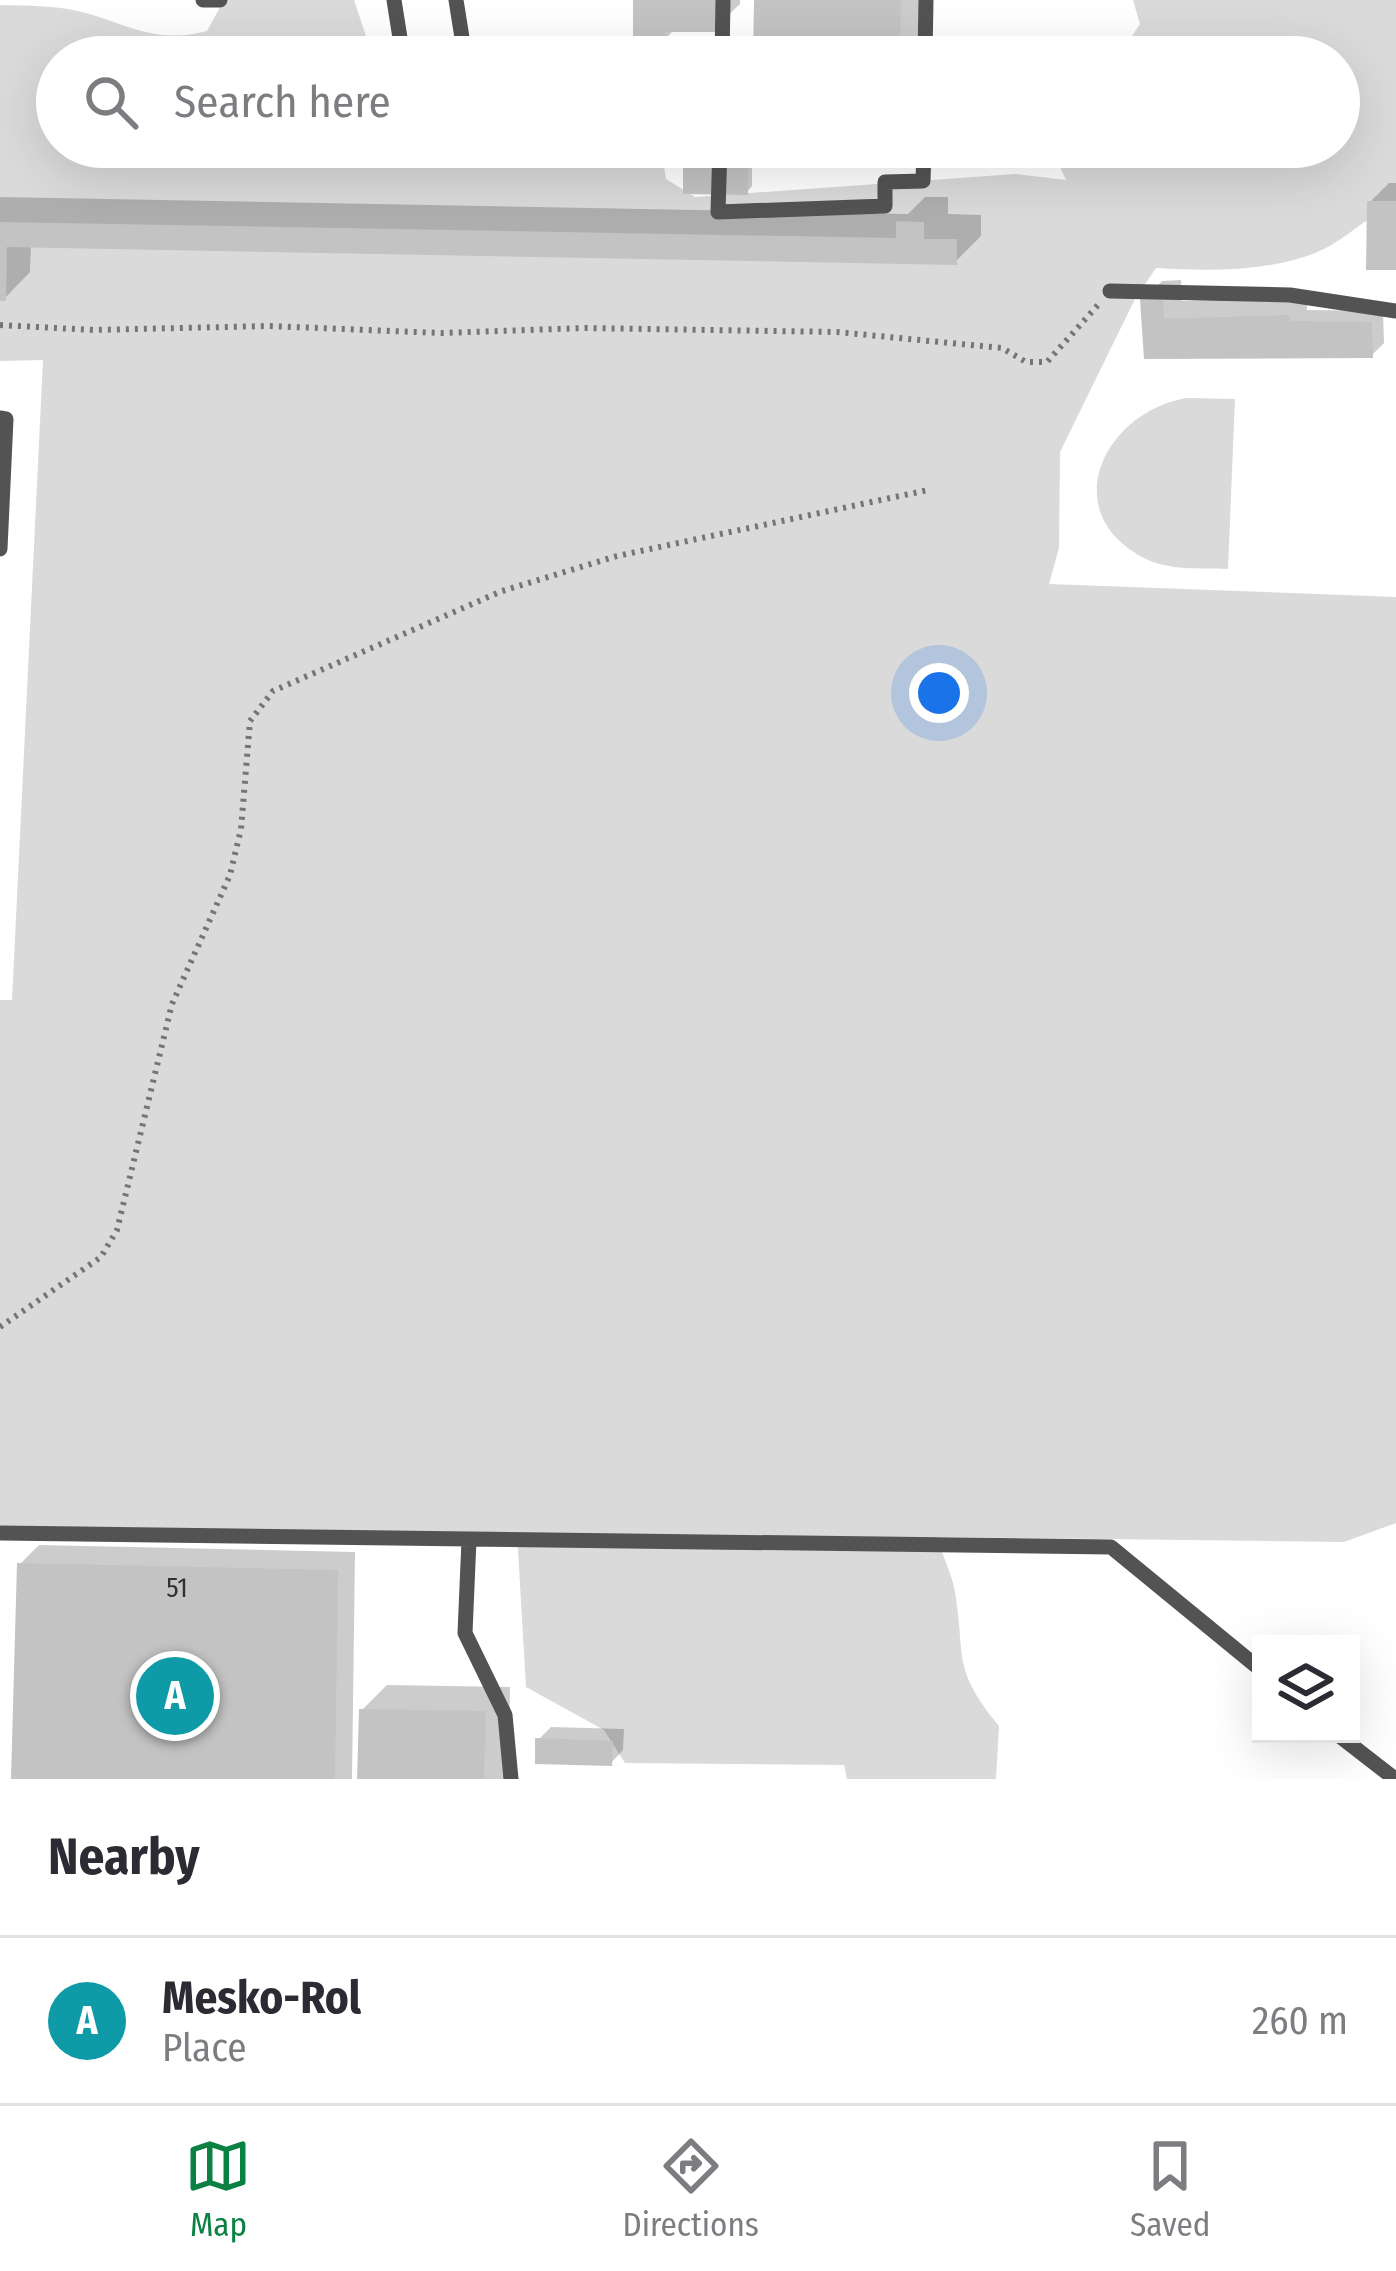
<!DOCTYPE html>
<style>
body{margin:0;font-family:"Fira Sans Condensed",sans-serif;background:#f7f7f7;color:#2b2b33}
.controls{position:absolute;right:36px;bottom:36px;display:grid;overflow:hidden;border-radius:0px;box-shadow:0 12px 48px #0002}
.controls button{width:108px;height:108px;display:grid;place-items:center;padding:0;border:0;border-bottom:3px solid #e1e1e2;background:#fff;color:#2b2b33;font:60px sans-serif}
.you{position:absolute;left:939px;top:693px;width:42px;height:42px;margin:-30px;border:9px solid #fff;border-radius:50%;background:#1a73e8;box-shadow:0 0 0 18px #1a73e833}
.badge{display:grid;place-items:center;width:78px;height:78px;border-radius:50%;background:#0b8043;color:#fff;font-size:39px;font-weight:700}
.pin{position:absolute;translate:-50% -50%;border:6px solid #fff;box-shadow:0 3px 12px #0006}
.list{margin:0;padding:0;list-style:none}
h2{display:flex;justify-content:space-between;align-items:center;height:156px;margin:0;padding:0 48px;font-size:51px}
h2 small{font-size:39px;font-weight:400;color:#7c7c81}
.list li{display:grid;grid-template-columns:78px 1fr auto;gap:36px;align-items:center;box-sizing:border-box;height:168px;padding:0 48px;border-top:3px solid #e1e1e2}
.list b{display:block;font-size:45px;white-space:nowrap}
.list p{margin:0;font-size:39px;white-space:nowrap;color:#7c7c81}
.list em{font-size:39px;font-style:normal;color:#7c7c81}
.icon{flex:none;width:66px;height:66px;fill:none;stroke:currentColor;stroke-width:2;stroke-linecap:round;stroke-linejoin:round}
.map{position:relative;flex:none;width:1396px;height:1779px;overflow:hidden}
.search{position:absolute;background:#fff;box-shadow:0 12px 48px #0002;left:36px;right:36px;top:36px;height:132px;display:flex;align-items:center;gap:30px;box-sizing:border-box;padding:0 42px;border-radius:66px;color:#7c7c81;font-size:45px}
.sheet{height:324px;background:#fff}
nav{display:flex;justify-content:space-around;align-items:center;box-sizing:border-box;height:168px;border-top:3px solid #e1e1e2;background:#fff;font-size:33px;color:#7c7c81}
nav a{display:grid;justify-items:center;gap:6px}
nav .on{color:#0b8043}
.map>svg:first-child{display:block}
.green{fill:#dadada}
.shadow{fill:#0003}
.building{fill:#c3c3c3}
.lines{fill:none;stroke-linecap:round;stroke-linejoin:round}
.path{stroke:#757575;stroke-width:6;stroke-dasharray:3 6;stroke-linecap:butt}
.service{stroke:#535353;stroke-width:15}
.labels{text-anchor:middle;stroke-width:9;stroke-linejoin:round;paint-order:stroke}
.number-label{font-size:27px;fill:#313131}
</style>
<div class="map">
<svg width="1396" height="1779" viewBox="0 0 1396 1779">
<rect width="100%" height="100%" fill="#fff"/>
<path class="green" d="M224 0H354L373 57H57V147H661L666 179 695 197 1015 174 1066 180 1051 147H1339V57H1089L1122 51 1140 24 1133 0H1396V205C1366 215 1346 241 1315 253 1267 272 1207 271 1156 268L1135 299 1060 452 1059 548 1049 584 1396 597V1523L1344 1542 937 1537C942 1555 952 1574 955 1592 966 1659 951 1667 999 1726L996 1779H847L844 1765 625 1763 604 1730 526 1687 517 1533 0 1526V1000H12L43 360 0 361V5C29 6 58 5 86 13 131 26 157 44 207 31Z
M1187 398 1235 399 1228 569C1200 568 1169 571 1144 558 1055 512 1105 411 1187 398Z"/>
<path class="shadow" d="M636 0H740V4L714 29H675L664 40Z
M757 0H925L924 57H756Z
M755 147H912L898 161 752 160V186L747 192 686 162 692 156H755Z
M1389 183H1396V267L1370 202Z
M0 197 908 214 925 197H948V214L981 215V236L955 262 31 245 30 272 5 298H0Z
M1181 280 1182 301 1307 298V310L1383 311 1384 343 1372 355 1147 356 1143 300 1162 281Z
M39 1545 355 1552 352 1779H15L20 1564Z
M387 1685 510 1687 508 1779H360L362 1710Z
M551 1727 624 1729 623 1750 611 1763 538 1740Z"/>
<path class="building" d="M633 0H716V32H665V43H633Z
M754 0H901L900 57H753Z
M752 147H899V164L752 163Z
M683 160H748V195L683 194Z
M1367 201H1396V270H1366Z
M896 221 924 222V239H957V265L7 247 6 301H0V222L896 238Z
M1163 298 1164 319 1289 315 1290 321 1372 322 1373 358 1144 359 1140 299Z
M17 1563 338 1570 335 1779H11Z
M359 1709 486 1711 484 1779H357Z
M535 1738 613 1741 612 1766 535 1764Z"/>
<g class="lines">
<path class="path" d="M0 325 93 330 269 326 441 333 585 328 837 332 1002 348 1026 362H1047L1098 305
M0 1327 101 1257 117 1230 172 1004 230 875 241 829 250 721 273 691 502 591 617 556 928 490"/>
<path class="service" d="M203 0H220
M394 0 400 38
M456 0 463 44 643 57
M722 57 723 0
M925 57 926 0
M720 147 718 212 885 206V182L923 181 924 147
M1110 291 1290 295 1396 311
M0 418 6 419 0 549
M0 1533 1111 1547 1261 1670
M469 1540 465 1633 505 1715 511 1779
M1337 1734 1395 1779"/>
</g>
<g class="labels">
<g class="number-label">
<text x="177" y="1597">51</text>
</g>
</g>
</svg>
<div class="controls">
<button><svg class="icon" aria-label="layers" viewBox="0 0 24 24"><path d="M12 4l9 5-9 5-9-5zM3 14l9 5 9-5"/></svg></button>
</div>
<div class="you"></div>
<div class="pin badge" style="left:175px;top:1696px;background:#0f9aa8">A</div>
<div class="search"><svg class="icon" aria-label="search" viewBox="0 0 24 24"><circle cx="10" cy="10" r="6"/><path d="M15 15l6 6"/></svg>Search here</div>
</div>
<section class="sheet">
<h2>Nearby<small></small></h2>
<ul class="list">
<li><span class="badge" style="background:#0f9aa8">A</span><div><b>Mesko-Rol</b><p>Place</p></div><em>260 m</em></li>
</ul>
</section>
<nav>
<a class="on"><svg class="icon" aria-label="map" viewBox="0 0 24 24"><path d="M3 6l6-2 6 2 6-2v14l-6 2-6-2-6 2zM9 4v14M15 6v14"/></svg>Map</a>
<a><svg class="icon" aria-label="directions" viewBox="0 0 24 24"><path d="M12 3l9 9-9 9-9-9zM9 14v-3h6M13 9l2 2-2 2"/></svg>Directions</a>
<a><svg class="icon" aria-label="saved" viewBox="0 0 24 24"><path d="M7 4h10v16l-5-4-5 4z"/></svg>Saved</a>
</nav>
